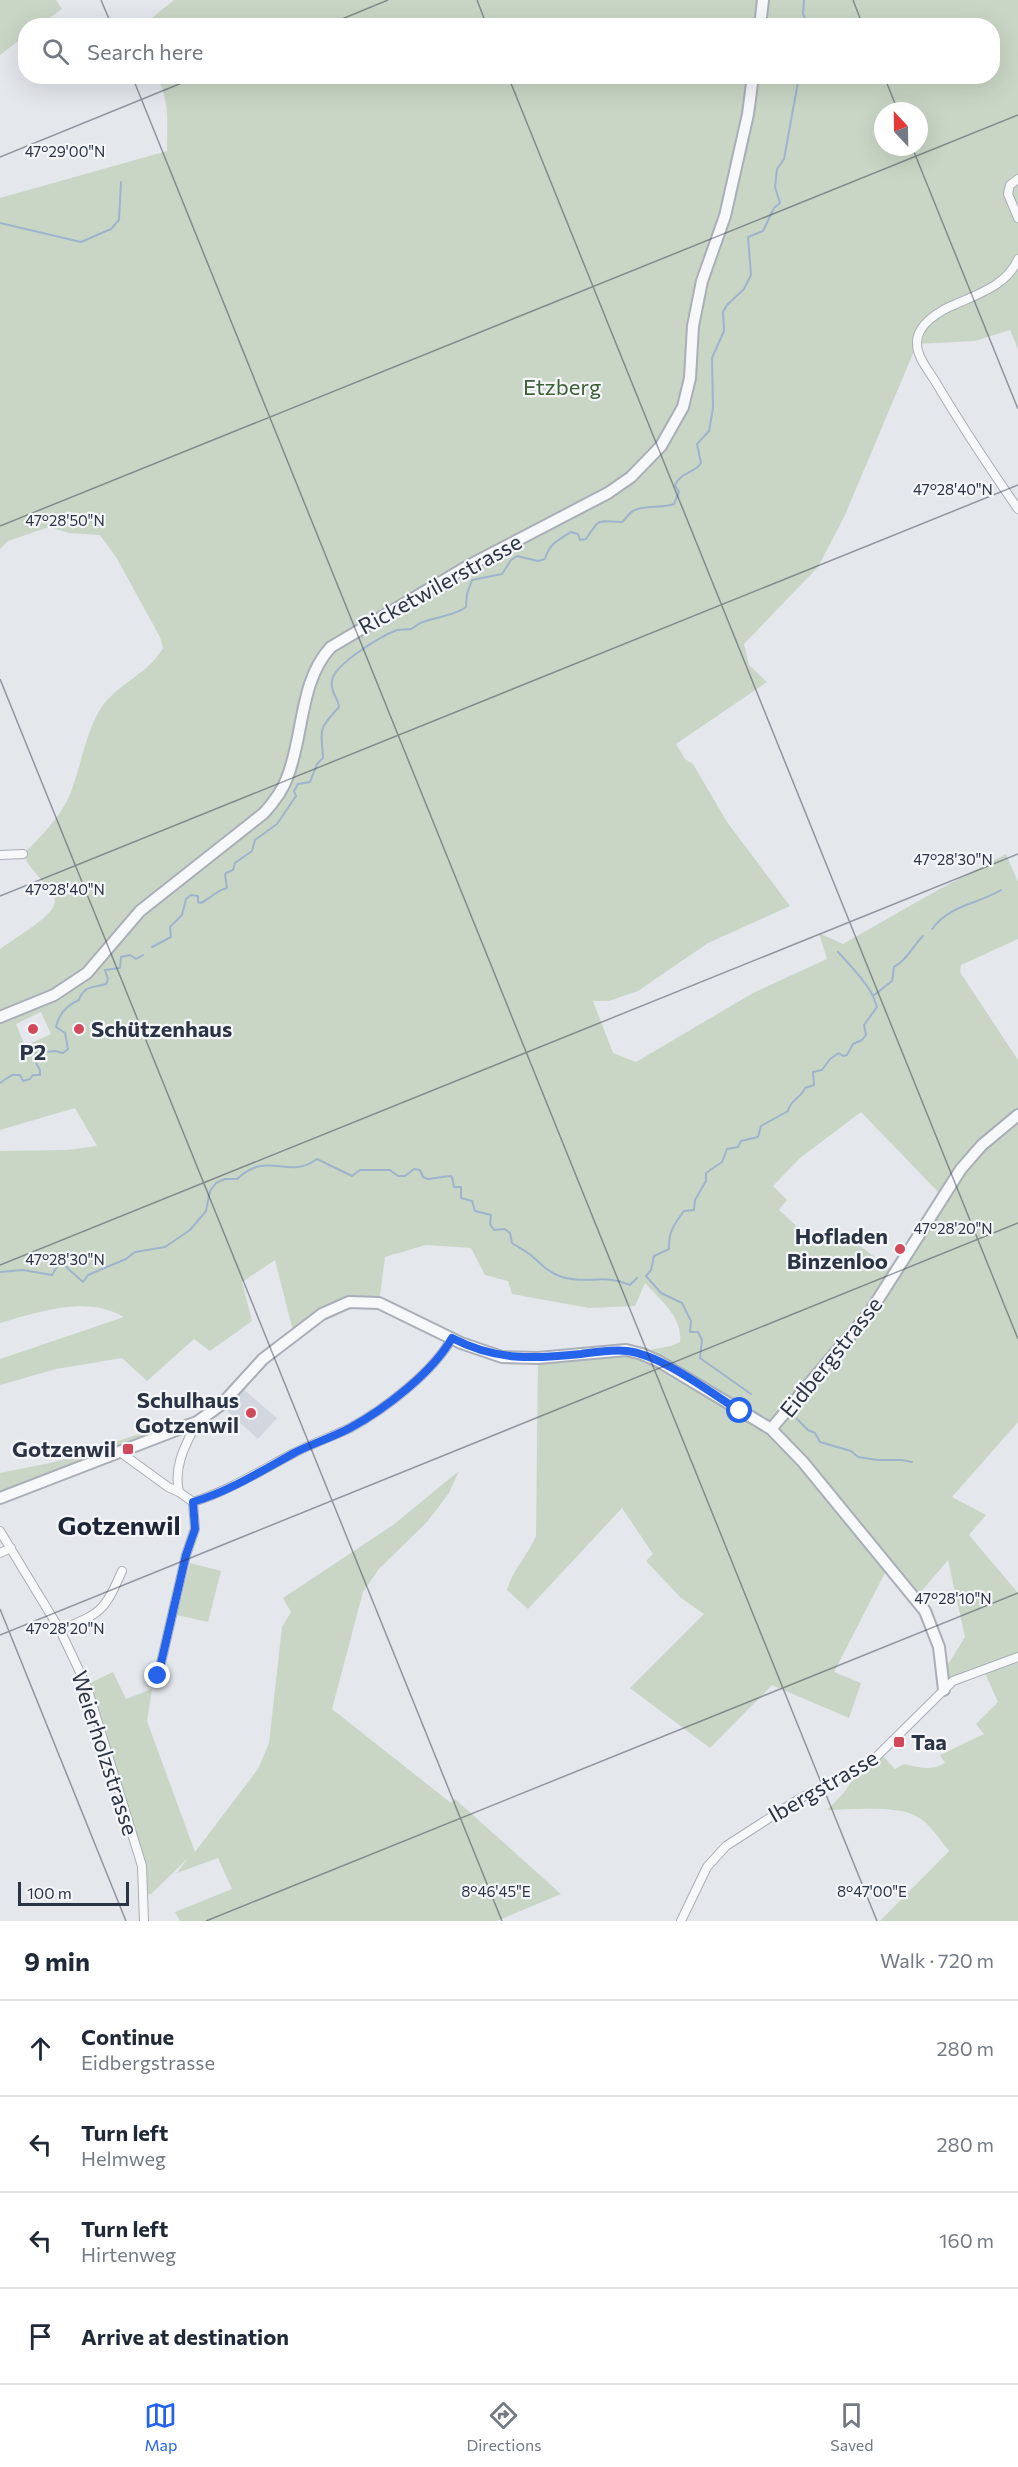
<!DOCTYPE html>
<meta charset="utf-8">
<style>
body{margin:0;font-family:Commissioner,sans-serif;background:#f6f6f7;color:#1f2937}
.compass{position:absolute;left:874px;top:102px;width:54px;height:54px;border-radius:50%;background:#fff;box-shadow:0 6px 24px #0002;rotate:338deg}
.scale{position:absolute;left:18px;bottom:15px;width:111px;box-sizing:border-box;padding-left:6px;border:3px solid #2b3445;border-top:0;font-size:16px;line-height:21px;white-space:nowrap;color:#2b3445;-webkit-text-stroke:4px #f4f6f9;paint-order:stroke}
.stop{position:absolute;width:18px;height:18px;margin:-14px;border:4px solid #2563eb;border-radius:50%;background:#fff}
.stop.end{background:#2563eb;border-color:#fff;box-shadow:0 2px 6px #0008}
.list{margin:0;padding:0;list-style:none}
h2{display:flex;justify-content:space-between;align-items:center;height:78px;margin:0;padding:0 24px;font-size:26px}
h2 small{font-size:20px;font-weight:400;color:#747a83}
.list li{display:grid;grid-template-columns:39px 1fr auto;gap:18px;align-items:center;box-sizing:border-box;height:96px;padding:0 24px;border-top:2px solid #e0e1e3}
.list b{display:block;font-size:22px;white-space:nowrap}
.list p{margin:0;font-size:20px;white-space:nowrap;color:#747a83}
.list em{font-size:20px;font-style:normal;color:#747a83}
.icon{flex:none;width:33px;height:33px;fill:none;stroke:currentColor;stroke-width:2;stroke-linecap:round;stroke-linejoin:round}
.map{position:relative;flex:none;width:1018px;height:1921px;overflow:hidden}
.search{position:absolute;background:#fff;box-shadow:0 6px 24px #0002;left:18px;right:18px;top:18px;height:66px;display:flex;align-items:center;gap:15px;box-sizing:border-box;padding:0 21px;border-radius:24px;color:#747a83;font-size:22px}
.sheet{height:462px;background:#fff}
nav{display:flex;justify-content:space-around;align-items:center;box-sizing:border-box;height:84px;border-top:2px solid #e0e1e3;background:#fff;font-size:16px;color:#747a83}
nav a{display:grid;justify-items:center;gap:3px}
nav .on{color:#2563eb}
.map>svg:first-child{display:block}
.built{fill:#d2d6de}
.green{fill:#c9d6c5;fill-rule:evenodd}
.lines{fill:none;stroke-linecap:round;stroke-linejoin:round}
.stream{stroke:#9fb4cc;stroke-width:2}
.minor-casing{stroke:#a9aeb7;stroke-width:10}
.tertiary-casing{stroke:#a9aeb7;stroke-width:14}
.minor{stroke:#f7f8fa;stroke-width:8}
.tertiary{stroke:#f7f8fa;stroke-width:10}
.route{stroke:#2563eb;stroke-width:8}
.ticks{fill:none;stroke:#2b3445;stroke-width:1.5;stroke-opacity:0.45}
.poi-dot{fill:#d1495b;stroke:#f4f6f9;stroke-width:2}
.labels{text-anchor:middle;stroke-width:4.5;stroke-linejoin:round;paint-order:stroke}
.park-label{font-size:22px;fill:#3f6138;stroke:#f4f6f9}
.street-label{font-size:22px;fill:#2b3445;stroke:#f4f6f9}
.poi-label{font-size:22px;font-weight:bold;fill:#2b3445;stroke:#f4f6f9;text-anchor:end}
.quarter-label{font-size:26px;font-weight:bold;fill:#1d2536;stroke:#f4f6f9}
.ticks-label{font-size:15px;text-anchor:middle;fill:#2b3445;stroke:#f4f6f9;stroke-width:4.5;stroke-linejoin:round;paint-order:stroke}
</style>
<div class="map">
<svg width="1018" height="1921" viewBox="0 0 1018 1921">
<rect width="100%" height="100%" fill="#e4e7ec"/>
<path class="built" d="M243 1389 277 1418 258 1439 225 1409Z"/>
<path class="green" d="M0 0H56L62 9 39 25 26 26 25 36 0 55Z
M174 0H1018V349L1010 330 975 341 917 344 845 515 818 567 744 644 749 665 767 682 676 744 685 759 693 764 727 822 790 906 708 943 638 991 609 1001H593L613 1053 636 1062 753 993 827 959 819 933 843 944 936 891 1006 854 1018 882V939L961 965 960 972 1018 1060V1422L952 1497 986 1515 969 1535 1018 1593V1921H880L949 1851C939 1839 930 1823 916 1816 895 1805 852 1810 827 1810 839 1798 851 1788 855 1771L881 1754 895 1769 904 1764C920 1768 931 1771 945 1763L940 1755 984 1734 976 1724 998 1702 983 1669 944 1690 942 1674 965 1637 948 1560 915 1599 888 1567 834 1672 861 1683 849 1718 772 1685 710 1748 630 1688 704 1614 681 1598 646 1561 653 1554 622 1508 528 1609 507 1590C512 1571 528 1555 536 1536L538 1358 642 1354C654 1346 665 1350 680 1342 683 1317 660 1300 645 1283L635 1306 589 1308 512 1294 508 1281 485 1275 471 1248 426 1245 385 1257 379 1303 349 1302 294 1335 275 1260 242 1282 252 1321 210 1351 194 1339 147 1381 122 1358 56 1369 0 1385V1359L124 1317C86 1295 39 1312 0 1323V1151L68 1150 97 1146 75 1108 0 1130V949C12 940 50 918 54 905 56 899 54 896 51 892 42 879 29 868 23 854 41 837 62 815 71 792 80 768 86 734 98 713 113 685 148 675 163 648L160 637 116 557 100 535 69 533 49 527 8 541 0 549V198L167 151C167 126 170 99 157 77L992 76V26L143 25ZM883 111H919V147H883ZM41 1012 51 1034 25 1046 16 1024ZM861 1112 943 1197 896 1273 860 1246 833 1236 816 1244 779 1210 787 1200 773 1186 800 1158Z
M187 1418 192 1424 0 1498V1473L55 1462Z
M459 1471 449 1493 427 1522 379 1569 363 1592 332 1709 451 1803 455 1799 561 1894 497 1921H180L175 1912 232 1889 218 1858 177 1873 187 1859 151 1894H148L90 1683 113 1672 126 1699 152 1689 147 1721 195 1852 258 1769 269 1743 282 1627 291 1612 283 1598 393 1525Z
M190 1563 221 1571 208 1622 177 1615Z"/>
<g class="lines">
<path class="stream" d="M804 0 803 14 808 26
M0 223 81 242 111 229 119 220 121 182
M932 929C951 904 976 905 1001 890
M152 947 171 937 170 927 182 915 186 899 191 895 198 896V902L201 903C211 898 217 890 227 888L225 875 226 873 233 870 235 863 252 851 255 840 277 824 296 796 294 791 298 784 310 782 317 764 323 758C321 727 318 730 339 707 338 697 330 693 332 681 333 665 381 636 397 630 401 629 406 630 411 629 415 627 419 623 423 622 434 618 458 614 466 607L467 594 472 580 502 574 511 560 517 556 538 561 545 559C549 544 558 540 571 532L578 534 580 540 586 539C601 516 597 522 622 522 626 519 629 513 633 511 645 504 661 509 674 504L679 492 675 485C681 472 695 473 701 463L697 444 709 431 713 408 712 358 724 331 723 312 727 305 744 289 751 275 748 237 763 231 774 208 780 203 775 187 777 169 784 159 798 82 797 76
M838 952C850 965 865 980 873 996
M0 1083 12 1075H20L23 1081 30 1079 33 1075H40V1070L34 1059 36 1053 55 1051 63 1053 68 1049 65 1033 56 1027C59 1014 67 1005 79 1000 84 985 94 988 106 984L108 979 105 970 120 968 121 957 130 955 136 959 143 955
M0 1272 23 1270 52 1275 58 1265 63 1264 83 1282 88 1275 126 1259 135 1252 165 1247 190 1230 206 1211 210 1191 216 1183 225 1179H237C269 1149 287 1181 317 1159L352 1176 360 1170H390L398 1176H405L414 1169 420 1170 423 1177 428 1179 450 1176 452 1177 454 1187H461V1198L472 1201 475 1211 491 1215 490 1224 494 1230 505 1229 510 1233 512 1243C518 1247 526 1251 532 1256 542 1265 548 1272 562 1277 589 1285 603 1273 630 1285L637 1278
M751 1394 700 1358 702 1340 698 1332H690L691 1321 682 1303 661 1293 646 1276 651 1270 654 1256 669 1249C668 1233 674 1224 684 1211L694 1210 695 1200 706 1181V1173L722 1162 727 1149 738 1147 741 1141 758 1137 761 1126 788 1111C790 1100 801 1098 805 1088L814 1085 813 1072 822 1070 830 1059 839 1053 843 1056 847 1055 853 1044 862 1040 866 1035 864 1025 877 1007 873 996 892 981 894 967C907 960 912 947 923 936
M797 1419 808 1430 815 1433 820 1442 851 1451 858 1457 878 1460H902L912 1462"/>
<g class="minor-casing">
<path id="minor" d="M1018 179 1010 185 1008 194 1018 218
M1018 259C1008 284 979 294 956 304 941 310 916 324 917 344 917 357 929 371 935 381 961 425 989 467 1018 509
M0 855 23 854
M120 1452 168 1487 179 1492 193 1502 195 1529 186 1555 158 1676
M179 1492C173 1466 186 1444 197 1422
M193 1502C228 1491 260 1471 292 1454 311 1444 331 1437 350 1428 385 1409 433 1372 452 1338
M0 1531 60 1630 87 1687 142 1866 144 1921
M0 1553 11 1548
M60 1630C101 1613 104 1612 122 1571
M681 1921 707 1867 726 1846 799 1799 872 1761 953 1681 1018 1657"/>
</g>
<g class="tertiary-casing">
<path id="tertiary" d="M760 26 763 0
M0 1017 54 995 87 973 140 911 264 813C273 803 282 792 287 778 304 736 299 681 331 647L468 566 608 493 631 477 661 446 683 407 690 378 693 326 702 281 725 216 748 114 753 76
M771 1429 870 1312 961 1169 982 1145 1018 1115
M0 1498 197 1422 222 1404 263 1359 322 1314 349 1302 379 1303 461 1343 502 1357 538 1358 626 1350 642 1354 660 1362 771 1429 803 1462 925 1611 939 1647 944 1690"/>
</g>
<use href="#minor" class="minor"/>
<use href="#tertiary" class="tertiary"/>
</g>
<g class="lines">
<path class="route" d="M158 1676 186 1555 195 1529 193 1502C230 1491 263 1470 296 1452 314 1443 333 1437 350 1428 385 1409 433 1372 452 1338 496 1361 534 1359 581 1354 596 1352 612 1349 627 1351 662 1355 709 1392 740 1411"/>
</g>
<path class="ticks" d="M101 0 112 26M477 0 487 26M853 0 863 26M325 26 388 0M132 76 877 1921M508 76 1018 1339M884 76 898 111M912 147 1018 409M0 157 199 76M0 526 1018 115M0 679 502 1921M0 896 1018 485M0 1265 1018 854M0 1609 126 1921M0 1635 1018 1223M206 1921 1018 1593"/>
<g class="poi-dot">
<circle cx="33" cy="1029" r="6"/>
<circle cx="79" cy="1029" r="6"/>
<circle cx="900" cy="1249" r="6"/>
<circle cx="251" cy="1413" r="6"/>
<rect x="122" y="1443" width="12" height="12" rx="3"/>
<rect x="893" y="1736" width="12" height="12" rx="3"/>
</g>
<g class="labels">
<g class="park-label">
<text x="562" y="395">Etzberg</text>
</g>
<g class="street-label">
<text transform="translate(440 584) rotate(-29)" y="8">Ricketwilerstrasse</text>
<text transform="translate(831 1357) rotate(-51)" y="8">Eidbergstrasse</text>
<text transform="translate(105 1753) rotate(72)" y="8">Weierholzstrasse</text>
<text transform="translate(823 1786) rotate(-30)" y="8">Ibergstrasse</text>
</g>
<g class="poi-label">
<text x="91" y="1037" text-anchor="start">Schützenhaus</text>
<text x="33" y="1060" text-anchor="middle">P2</text>
<text x="888" y="1244">Hofladen<tspan x="888" dy="25">Binzenloo</tspan></text>
<text x="239" y="1408">Schulhaus<tspan x="239" dy="25">Gotzenwil</tspan></text>
<text x="116" y="1457">Gotzenwil</text>
<text x="911" y="1750" text-anchor="start">Taa</text>
</g>
<g class="quarter-label">
<text x="119" y="1535">Gotzenwil</text>
</g>
</g>
<g class="ticks-label">
<text x="65" y="157">47°29'00"N</text>
<text x="953" y="495">47°28'40"N</text>
<text x="65" y="526">47°28'50"N</text>
<text x="953" y="865">47°28'30"N</text>
<text x="65" y="895">47°28'40"N</text>
<text x="953" y="1234">47°28'20"N</text>
<text x="65" y="1265">47°28'30"N</text>
<text x="953" y="1604">47°28'10"N</text>
<text x="65" y="1634">47°28'20"N</text>
<text x="496" y="1897">8°46'45"E</text>
<text x="872" y="1897">8°47'00"E</text>
</g>
</svg>
<svg class="compass" viewBox="-18 -18 36 36"><path d="M0-13l5 13h-10z" fill="#e53935"/><path d="M0 13l5-13h-10z" fill="#747a83"/></svg>
<div class="scale">100 m</div>
<div class="stop" style="left:740px;top:1411px"></div>
<div class="stop end" style="left:158px;top:1676px"></div>
<div class="search"><svg class="icon" aria-label="search" viewBox="0 0 24 24"><circle cx="10" cy="10" r="6"/><path d="M15 15l6 6"/></svg>Search here</div>
</div>
<section class="sheet">
<h2>9 min<small>Walk · 720 m</small></h2>
<ul class="list">
<li><svg class="icon" aria-label="ahead" viewBox="0 0 24 24"><path d="M12 20V5M6 11l6-6 6 6"/></svg><div><b>Continue</b><p>Eidbergstrasse</p></div><em>280 m</em></li>
<li><svg class="icon" aria-label="left" viewBox="0 0 24 24"><path d="M17 20v-9H6M10 6l-5 5 5 5"/></svg><div><b>Turn left</b><p>Helmweg</p></div><em>280 m</em></li>
<li><svg class="icon" aria-label="left" viewBox="0 0 24 24"><path d="M17 20v-9H6M10 6l-5 5 5 5"/></svg><div><b>Turn left</b><p>Hirtenweg</p></div><em>160 m</em></li>
<li><svg class="icon" aria-label="arrive" viewBox="0 0 24 24"><path d="M6 21V4h12l-3 4 3 4H6"/></svg><div><b>Arrive at destination</b></div></li>
</ul>
</section>
<nav>
<a class="on"><svg class="icon" aria-label="map" viewBox="0 0 24 24"><path d="M3 6l6-2 6 2 6-2v14l-6 2-6-2-6 2zM9 4v14M15 6v14"/></svg>Map</a>
<a><svg class="icon" aria-label="directions" viewBox="0 0 24 24"><path d="M12 3l9 9-9 9-9-9zM9 14v-3h6M13 9l2 2-2 2"/></svg>Directions</a>
<a><svg class="icon" aria-label="saved" viewBox="0 0 24 24"><path d="M7 4h10v16l-5-4-5 4z"/></svg>Saved</a>
</nav>
